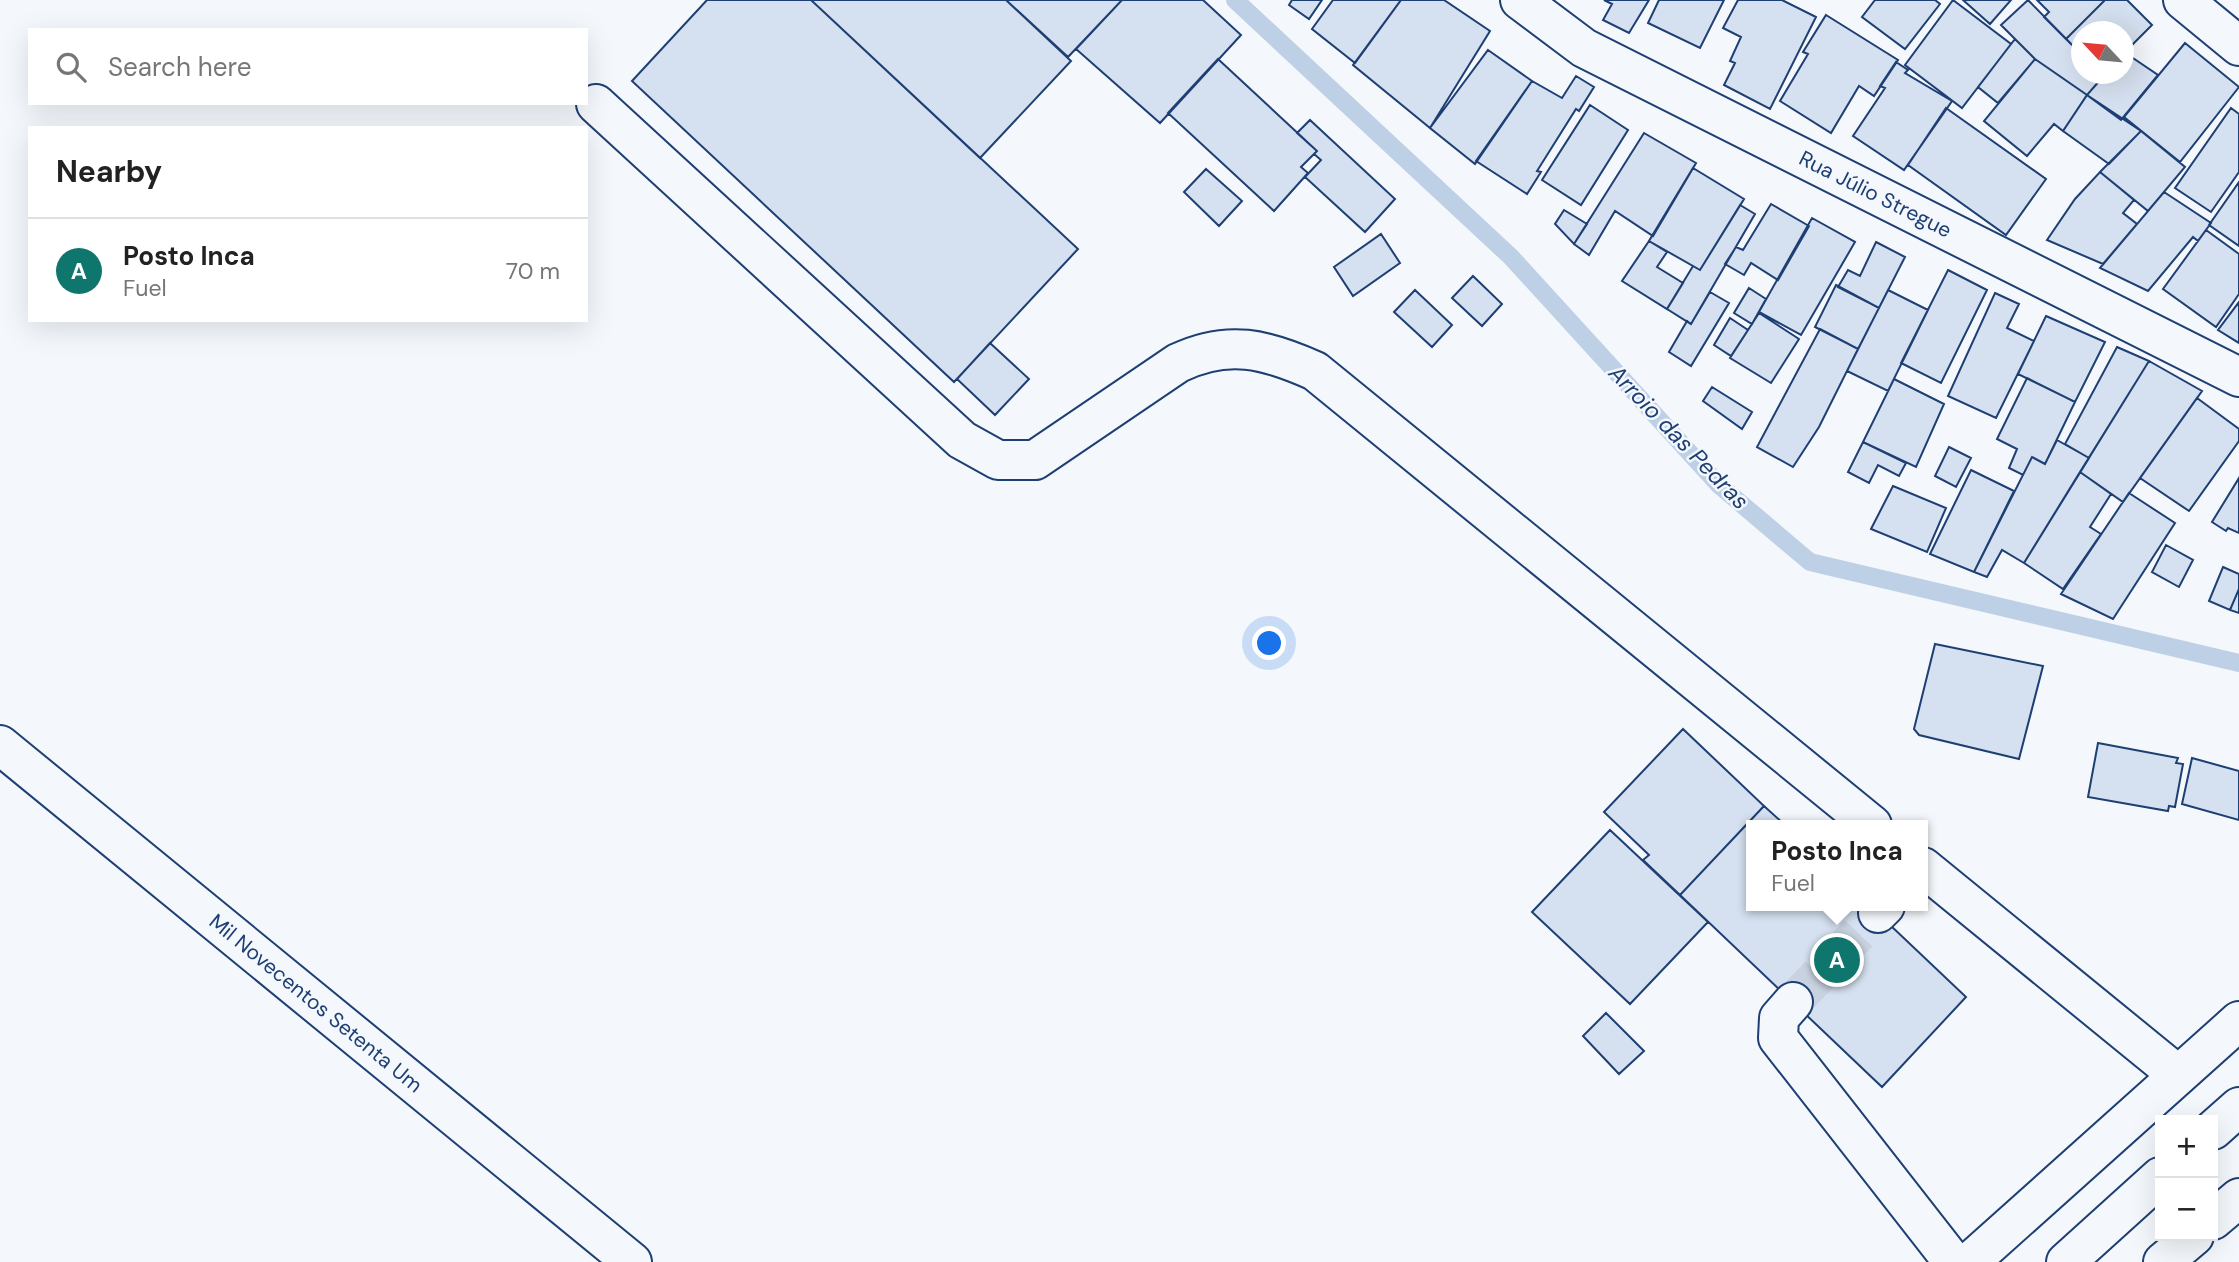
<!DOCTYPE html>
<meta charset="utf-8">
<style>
body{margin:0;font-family:"DM Sans",sans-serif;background:#f2f2f2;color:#222}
.controls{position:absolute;right:21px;bottom:21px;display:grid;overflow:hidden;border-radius:0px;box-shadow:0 7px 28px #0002}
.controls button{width:63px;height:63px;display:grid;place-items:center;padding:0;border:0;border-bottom:2px solid #e0e0e0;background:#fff;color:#222;font:35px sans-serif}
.compass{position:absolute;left:2071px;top:21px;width:63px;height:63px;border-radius:50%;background:#fff;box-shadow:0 7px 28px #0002;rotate:296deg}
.you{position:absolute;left:1270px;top:644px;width:24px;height:24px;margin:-18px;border:5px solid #fff;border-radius:50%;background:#1a73e8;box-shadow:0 0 0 10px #1a73e833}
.badge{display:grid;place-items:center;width:46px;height:46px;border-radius:50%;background:#0f766e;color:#fff;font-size:23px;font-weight:700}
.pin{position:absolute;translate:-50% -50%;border:4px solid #fff;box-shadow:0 2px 7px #0006}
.popup{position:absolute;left:1746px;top:820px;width:182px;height:91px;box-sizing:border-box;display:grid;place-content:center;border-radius:0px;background:#fff;filter:drop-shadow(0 2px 5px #0005);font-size:23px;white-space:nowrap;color:#767676}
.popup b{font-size:26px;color:#222}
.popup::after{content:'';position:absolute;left:50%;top:100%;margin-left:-14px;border:14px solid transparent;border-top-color:#fff}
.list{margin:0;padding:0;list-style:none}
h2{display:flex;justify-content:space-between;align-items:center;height:91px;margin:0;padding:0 28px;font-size:30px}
h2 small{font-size:23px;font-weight:400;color:#767676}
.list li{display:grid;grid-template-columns:46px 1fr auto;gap:21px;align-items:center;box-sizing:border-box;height:105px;padding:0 28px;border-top:2px solid #e0e0e0}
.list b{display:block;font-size:26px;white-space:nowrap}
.list p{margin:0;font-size:23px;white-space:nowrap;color:#767676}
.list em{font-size:23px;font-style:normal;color:#767676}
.icon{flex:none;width:38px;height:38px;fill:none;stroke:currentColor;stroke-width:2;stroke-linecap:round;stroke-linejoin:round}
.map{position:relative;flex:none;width:2239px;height:1262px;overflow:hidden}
.search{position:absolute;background:#fff;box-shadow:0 7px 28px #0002;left:28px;top:28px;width:560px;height:77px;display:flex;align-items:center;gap:18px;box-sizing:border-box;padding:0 24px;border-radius:0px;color:#767676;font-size:26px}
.panel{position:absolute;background:#fff;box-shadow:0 7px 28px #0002;left:28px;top:126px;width:560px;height:196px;border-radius:0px}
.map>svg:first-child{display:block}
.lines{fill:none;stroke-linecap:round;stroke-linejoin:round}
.stream{stroke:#bed0e5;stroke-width:18}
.building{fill:#d5e0f0;stroke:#1d3f73;stroke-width:2}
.minor-tunnel{stroke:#c9d2e0;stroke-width:38;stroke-dasharray:38 19;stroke-linecap:butt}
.minor-casing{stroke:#1d3f73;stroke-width:42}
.major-casing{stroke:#1d3f73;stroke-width:42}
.minor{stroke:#f4f7fb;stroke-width:38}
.major{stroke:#f4f7fb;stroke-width:38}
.labels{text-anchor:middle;stroke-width:5;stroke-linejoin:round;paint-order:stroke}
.street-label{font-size:21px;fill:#1d3f73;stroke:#f4f7fb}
.water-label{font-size:23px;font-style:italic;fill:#1d3f73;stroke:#f4f7fb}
</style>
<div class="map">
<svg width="2239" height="1262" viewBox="0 0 2239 1262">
<rect width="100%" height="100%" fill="#f4f7fb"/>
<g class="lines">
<path class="stream" d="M1235 0 1511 257 1719 485 1810 562 2239 663"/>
</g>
<path class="building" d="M707 0H811L1078 249 954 382 632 81Z
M811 0H1006L1071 61 980 158Z
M1006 0H1122L1068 57Z
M1122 0H1203L1241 35 1160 123 1076 49Z
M1292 0H1322L1309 19 1289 5Z
M1333 0H1401L1355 63 1312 29Z
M1401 0H1444L1490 31 1430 128 1353 65Z
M1604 0H1649L1629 33 1603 20 1612 4Z
M1659 0H1724L1700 48 1648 23Z
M1738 0H1782L1816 17 1770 109 1724 85 1735 63 1730 61 1741 37 1723 28Z
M1875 0H1935L1940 4 1905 49 1862 17Z
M1953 0 2011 44 1962 108 1905 65Z
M1963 0H2011L1990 24Z
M2028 0 2082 55V74H2100L2103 77 2087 95 2035 59 2001 25Z
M2037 0H2105L2066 39 2044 17 2049 12Z
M2105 0H2127L2152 25 2124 53V32H2082V55L2066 39Z
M1826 15 1898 60 1874 96 1859 86 1831 133 1780 101 1808 54 1803 52Z
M2015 39 2035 59 1998 103 1978 87Z
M2185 43 2239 87 2180 162 2124 117Z
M1488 50 1532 81 1475 164 1430 128Z
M2124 52 2158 75 2121 120 2087 95 2105 74H2124Z
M1218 59 1317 151 1301 167 1308 173 1274 211 1168 113Z
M2035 59 2087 95 2063 131 2054 124 2027 156 1984 121Z
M1896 62 1908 70 1905 73 1952 101 1904 170 1853 136 1885 88 1880 86Z
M1576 76 1594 87 1579 111 1576 109 1537 171 1541 172 1527 194 1476 161 1532 81 1562 98Z
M2087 95 2141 131 2109 164 2063 131Z
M1590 105 1628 130 1581 205 1542 180Z
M1946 108 2046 179 2006 235 1908 165Z
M2231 108 2239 114V172L2211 212 2175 188Z
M1310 120 1395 199 1365 232 1305 177 1321 160 1314 154 1317 151 1297 133Z
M2141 131 2185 167 2148 211 2100 172Z
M1644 133 1696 163 1653 236 1615 211 1589 255 1574 244Z
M1693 168 1744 199 1700 270 1649 241Z
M1206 169 1242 201 1219 226 1184 192Z
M2100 172 2134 200 2123 213 2137 224 2103 264 2047 240 2075 199Z
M2239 182V246L2209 225Z
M2164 192 2211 223 2198 241 2193 237 2148 291 2100 268Z
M1771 204 1809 226 1778 280 1751 263 1744 275 1725 264 1736 247 1743 250Z
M1740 205 1755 214 1691 324 1667 309 1693 266 1700 270Z
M1564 210 1587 224 1574 244 1555 224Z
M1812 218 1855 242 1801 335 1759 312Z
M2206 230 2239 254V294L2216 327 2163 289Z
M1381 234 1400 263 1353 296 1334 267Z
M1649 241 1667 252 1657 267 1683 283 1667 309 1622 281Z
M1876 242 1905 257 1879 308 1838 287 1848 270 1860 276Z
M1948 270 1987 290 1941 383 1901 363Z
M1473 276 1502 304 1482 326 1452 298Z
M1836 285 1879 308 1858 349 1815 327Z
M1749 288 1766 299 1752 324 1734 313Z
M1415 290 1452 325 1432 347 1394 312Z
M1888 290 1928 310 1888 391 1847 371Z
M1710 292 1729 303 1691 366 1669 352 1687 321 1691 324Z
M1995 293 2019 304 2007 328 2034 341 1996 418 1948 396Z
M2239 302V343L2218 330Z
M1759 313 1799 339 1771 383 1730 358Z
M2046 316 2105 342 2075 402 2018 374Z
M1730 318 1748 330 1731 356 1714 345Z
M1820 329 1858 349 1819 427 1793 467 1757 447Z
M990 343 1029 379 995 415 957 379Z
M2117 347 2149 361 2089 458 2065 444Z
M2149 361 2202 391 2123 502 2080 472Z
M2027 378 2075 402 2045 464 2032 457 2023 475 2009 468 2017 449 1997 439Z
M1894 379 1944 404 1916 467 1863 442Z
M1712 387 1752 412 1742 429 1703 401Z
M2197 398 2239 429V441L2189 511 2140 478Z
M2057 440 2089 458 2024 563 2002 550 1987 577 1974 572 2032 457 2045 464Z
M1863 442 1906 463 1899 476 1878 465 1869 483 1848 472Z
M1949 447 1971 458 1956 487 1935 476Z
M1971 470 2014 491 1974 572 1930 554Z
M2080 472 2111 494 2090 527 2101 534 2063 589 2024 563Z
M2239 478V533L2228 528 2226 531 2212 522Z
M1893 486 1946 508 1927 552 1871 529Z
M2129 493 2175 523 2113 619 2061 594Z
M2166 545 2193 560 2179 587 2152 572Z
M2223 567 2239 574V589L2230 610 2209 601Z
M2239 589V613L2230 610Z
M1935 644 2043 666 2019 759 1919 735 1914 729Z
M1683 729 1764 806 1680 895 1643 860 1649 855 1604 812Z
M2098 743 2178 758 2176 763 2183 764 2175 807 2169 806 2168 811 2088 797Z
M2192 758 2239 771V820L2182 804Z
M1764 806 1785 825H1751V906H1870L1966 997 1882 1087 1680 895Z
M1610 830 1708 922 1630 1004 1532 912Z
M1606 1013 1644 1051 1619 1074 1583 1036Z"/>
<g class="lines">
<path class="minor-tunnel" d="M1793 1002 1878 913"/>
<g class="minor-casing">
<g id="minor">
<path id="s1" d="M1520 0 1584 48 2239 377"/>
<path d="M2183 0 2239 46"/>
<path d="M596 104 962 440 998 460H1035L1178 363C1228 339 1266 349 1315 371L1872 825"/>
<path id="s2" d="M0 745 632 1262"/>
<path d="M1923 867 2178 1075"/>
<path d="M1878 913 1885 906"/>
<path d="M1793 1002 1779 1018 1778 1038 1953 1262"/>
<path d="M2213 1130 2239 1107"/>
<path d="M2066 1262 2160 1177"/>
</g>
</g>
<g class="major-casing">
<path id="major" d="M2213 1220 2239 1198
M1970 1262 2239 1021
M2163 1262 2194 1236"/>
</g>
<use href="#minor" class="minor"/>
<use href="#major" class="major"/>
</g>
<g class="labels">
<g class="street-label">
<text dy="7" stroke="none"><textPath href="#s1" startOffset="406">Rua Júlio Stregue</textPath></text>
<text dy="7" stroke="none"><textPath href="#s2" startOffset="408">Mil Novecentos Setenta Um</textPath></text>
</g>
<g class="water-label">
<text transform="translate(1679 437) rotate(46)" y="8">Arroio das Pedras</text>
</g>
</g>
</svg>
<div class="controls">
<button>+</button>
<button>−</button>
</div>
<svg class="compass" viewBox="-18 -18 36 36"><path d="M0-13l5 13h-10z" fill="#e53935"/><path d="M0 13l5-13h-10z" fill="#767676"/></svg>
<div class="you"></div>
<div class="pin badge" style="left:1837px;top:960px">A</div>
<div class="popup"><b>Posto Inca</b>Fuel</div>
<div class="search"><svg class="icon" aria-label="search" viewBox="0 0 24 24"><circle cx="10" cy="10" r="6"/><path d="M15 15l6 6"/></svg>Search here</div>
<section class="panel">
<h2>Nearby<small></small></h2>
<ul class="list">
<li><span class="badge">A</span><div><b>Posto Inca</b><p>Fuel</p></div><em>70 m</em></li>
</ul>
</section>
</div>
